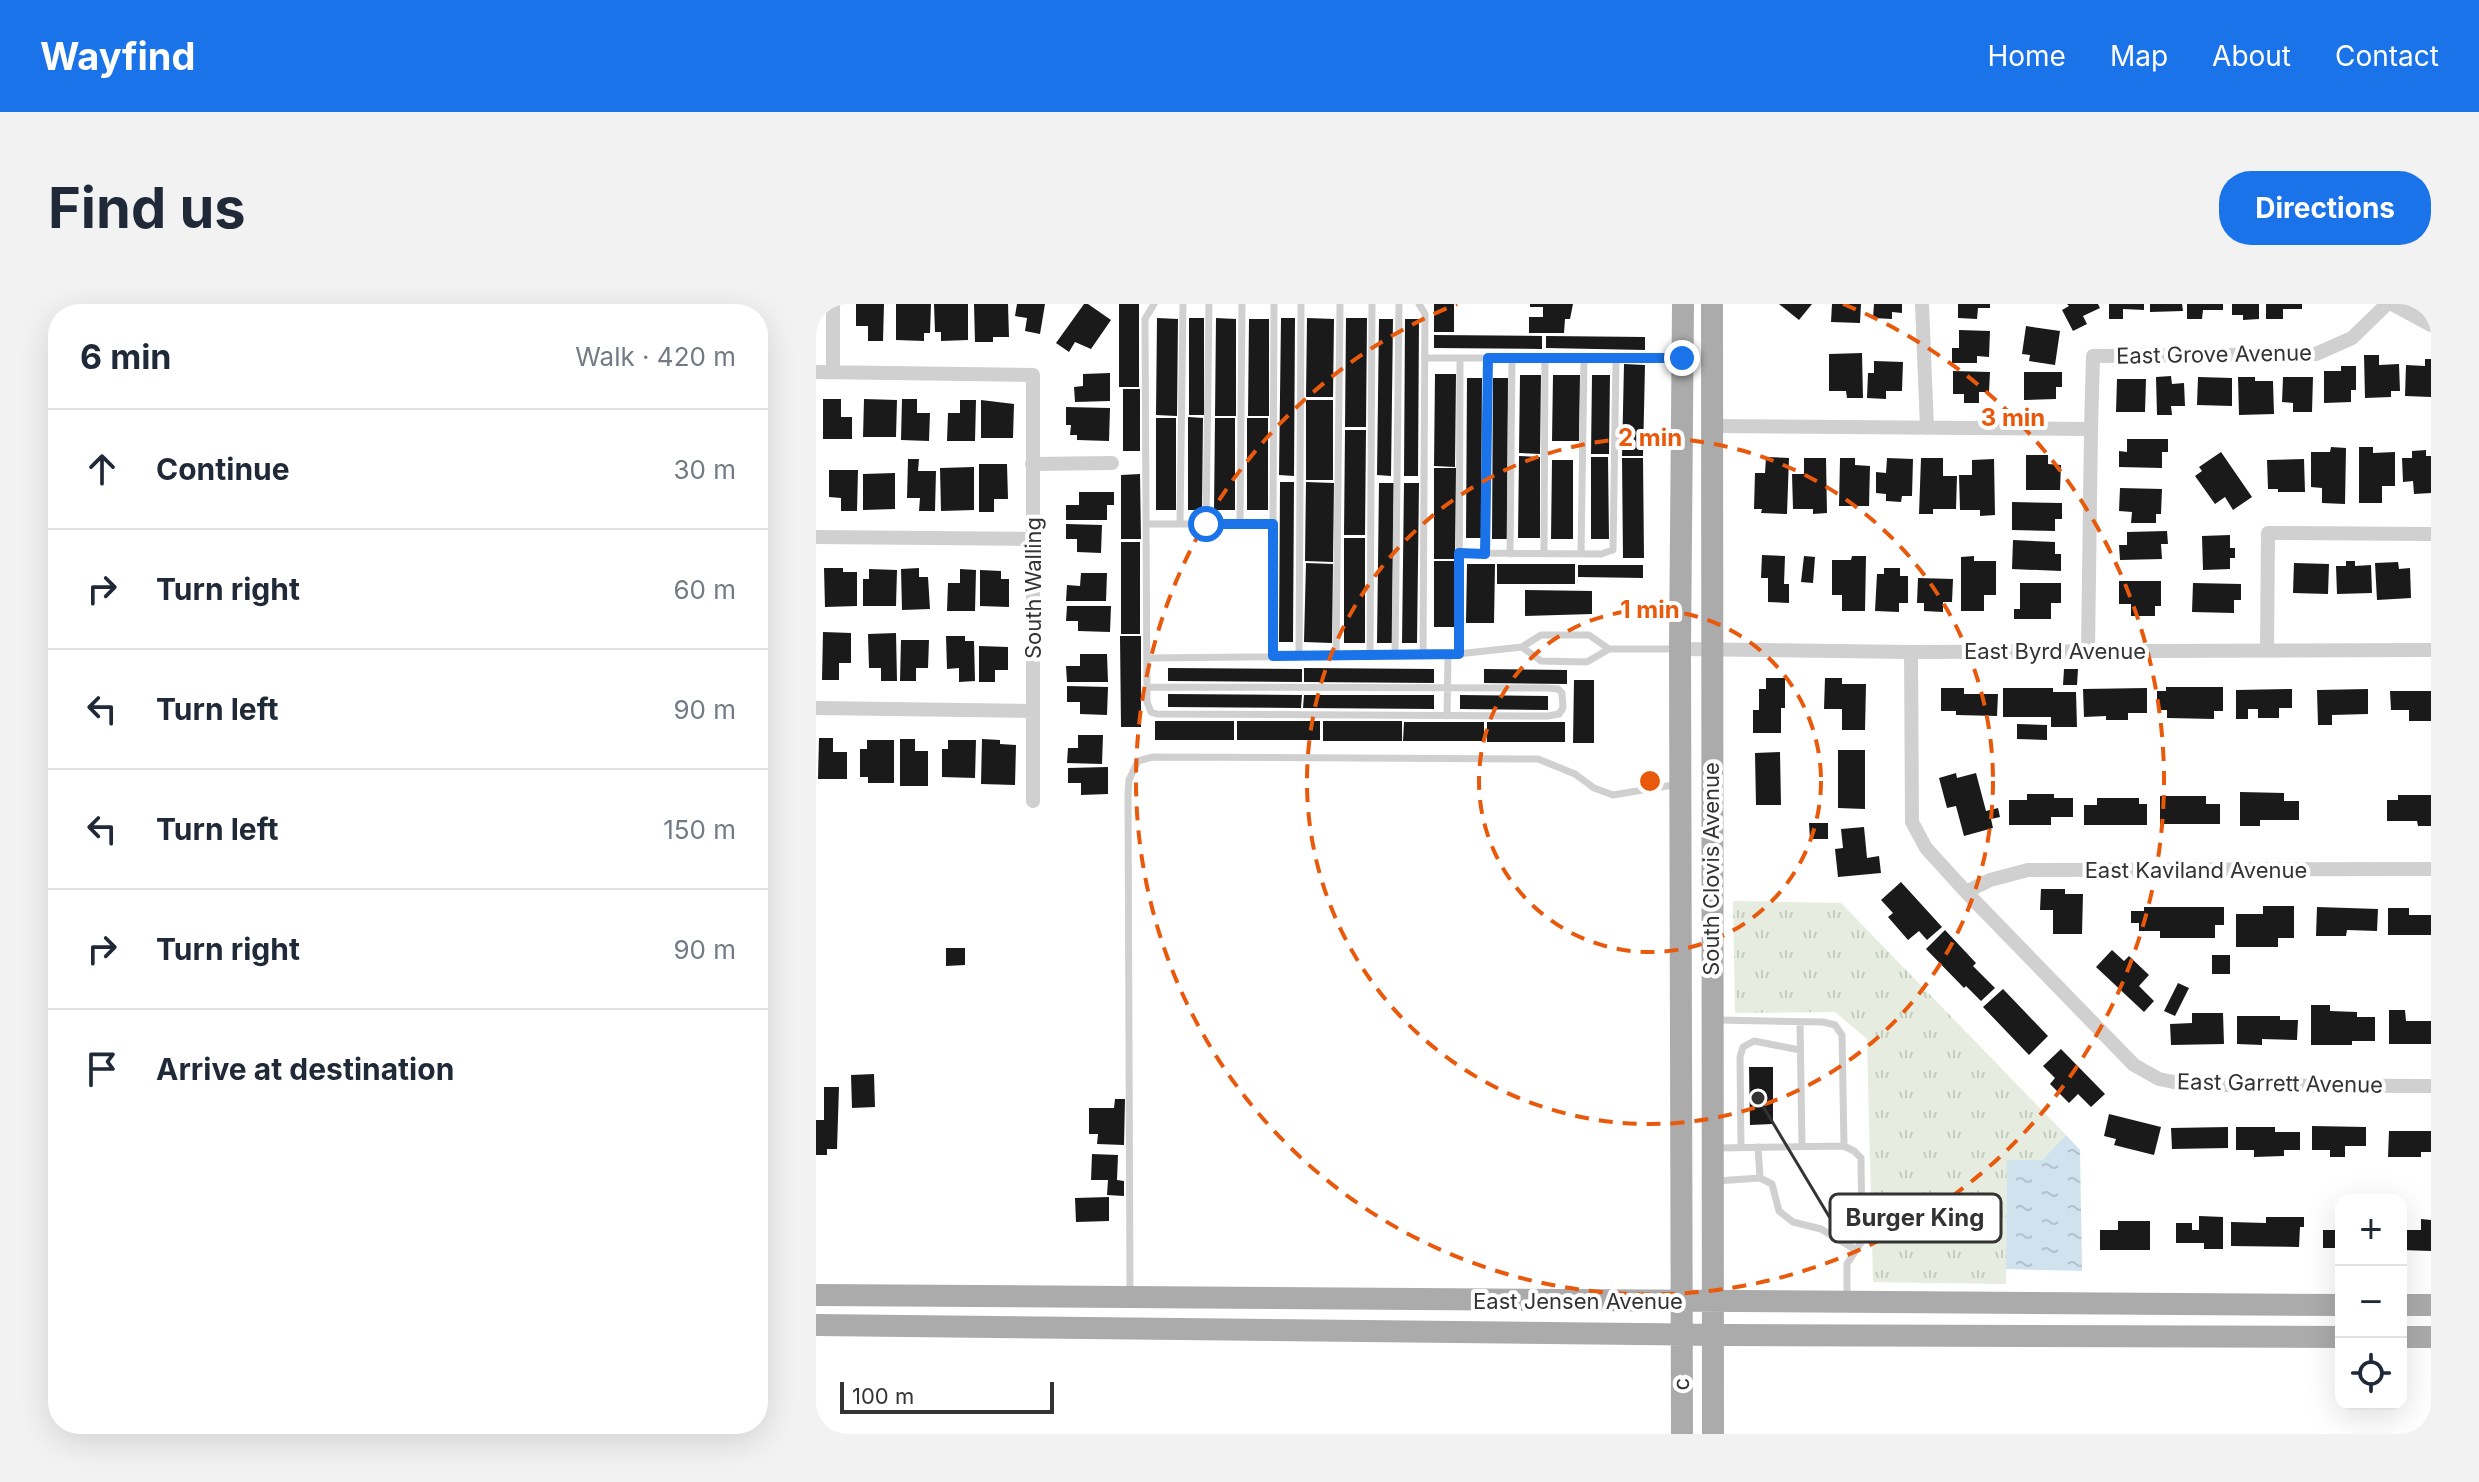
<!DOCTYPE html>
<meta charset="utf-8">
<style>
body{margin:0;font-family:Inter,sans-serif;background:#f2f2f3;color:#1f2937}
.controls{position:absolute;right:24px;bottom:24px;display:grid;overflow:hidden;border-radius:16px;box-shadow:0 8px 32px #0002}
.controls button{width:72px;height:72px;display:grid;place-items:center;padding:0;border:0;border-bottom:2px solid #e0e1e3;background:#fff;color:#1f2937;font:40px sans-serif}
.scale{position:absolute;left:24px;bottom:20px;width:214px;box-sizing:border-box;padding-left:8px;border:4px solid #333;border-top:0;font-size:22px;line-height:28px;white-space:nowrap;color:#333;-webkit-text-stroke:6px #fff;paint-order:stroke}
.stop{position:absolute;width:24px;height:24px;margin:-18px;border:6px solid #1a73e8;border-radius:50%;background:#fff}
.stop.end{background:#1a73e8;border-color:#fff;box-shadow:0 2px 8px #0008}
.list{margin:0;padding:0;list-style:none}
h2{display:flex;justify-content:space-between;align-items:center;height:104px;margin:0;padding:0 32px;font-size:34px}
h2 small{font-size:26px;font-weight:400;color:#747a83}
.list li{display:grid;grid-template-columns:52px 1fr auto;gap:24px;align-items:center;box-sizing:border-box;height:120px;padding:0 32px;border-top:2px solid #e0e1e3}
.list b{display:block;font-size:30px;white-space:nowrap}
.list em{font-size:26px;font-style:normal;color:#747a83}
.icon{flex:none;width:44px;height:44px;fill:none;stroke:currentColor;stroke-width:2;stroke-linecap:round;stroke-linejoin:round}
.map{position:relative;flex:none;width:1615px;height:1130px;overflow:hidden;border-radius:32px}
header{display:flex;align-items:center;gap:48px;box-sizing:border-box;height:112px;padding:0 40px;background:#1a73e8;color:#fff}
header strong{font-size:38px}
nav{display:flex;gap:44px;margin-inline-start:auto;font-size:28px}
.intro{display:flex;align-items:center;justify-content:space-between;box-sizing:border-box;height:192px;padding:0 48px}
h1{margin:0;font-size:56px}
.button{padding:20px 36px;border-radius:32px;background:#1a73e8;color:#fff;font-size:28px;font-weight:700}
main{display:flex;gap:48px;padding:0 48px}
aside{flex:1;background:#fff;border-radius:32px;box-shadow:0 8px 32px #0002}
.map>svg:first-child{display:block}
.grass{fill:url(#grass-tufts)}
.water{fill:url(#water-ripples)}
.building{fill:#1a1a1a}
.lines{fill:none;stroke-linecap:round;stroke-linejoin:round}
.lane{stroke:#d0d0d0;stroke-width:7}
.street{stroke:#d0d0d0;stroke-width:14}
.primary{stroke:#ababab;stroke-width:22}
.route{stroke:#1a73e8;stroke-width:10}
.ring{fill:none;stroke:#e8590c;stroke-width:4;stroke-dasharray:14 10}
.labels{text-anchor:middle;stroke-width:8;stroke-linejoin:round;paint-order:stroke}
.street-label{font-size:22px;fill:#333;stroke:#fff}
.centre{fill:#e8590c;stroke:#fff;stroke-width:4}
.ring-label{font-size:24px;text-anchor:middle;font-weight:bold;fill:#e8590c;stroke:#fff;stroke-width:8;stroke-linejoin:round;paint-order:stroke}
.leader{fill:none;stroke:#333;stroke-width:3}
.callout-dot{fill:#333;stroke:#fff;stroke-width:3}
.callout{fill:#fff;stroke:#333;stroke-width:3}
.callout-label{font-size:24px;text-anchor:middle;font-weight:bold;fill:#333}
</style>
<header>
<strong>Wayfind</strong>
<nav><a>Home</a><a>Map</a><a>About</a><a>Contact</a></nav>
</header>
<div class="intro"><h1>Find us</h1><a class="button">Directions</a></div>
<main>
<aside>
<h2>6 min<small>Walk · 420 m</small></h2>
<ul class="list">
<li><svg class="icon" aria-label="ahead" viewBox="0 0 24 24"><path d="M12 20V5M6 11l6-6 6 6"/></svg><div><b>Continue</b></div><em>30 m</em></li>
<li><svg class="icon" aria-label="right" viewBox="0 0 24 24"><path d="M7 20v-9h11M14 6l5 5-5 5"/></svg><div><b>Turn right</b></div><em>60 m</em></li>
<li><svg class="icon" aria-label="left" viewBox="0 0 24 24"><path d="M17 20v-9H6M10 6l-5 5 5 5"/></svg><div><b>Turn left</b></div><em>90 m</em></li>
<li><svg class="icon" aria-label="left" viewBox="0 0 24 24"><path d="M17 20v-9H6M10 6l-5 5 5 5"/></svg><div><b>Turn left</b></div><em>150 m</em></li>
<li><svg class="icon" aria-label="right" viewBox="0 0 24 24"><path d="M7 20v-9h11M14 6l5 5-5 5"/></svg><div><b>Turn right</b></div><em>90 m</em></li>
<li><svg class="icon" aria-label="arrive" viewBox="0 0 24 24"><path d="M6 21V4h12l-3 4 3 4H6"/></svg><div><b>Arrive at destination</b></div></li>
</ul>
</aside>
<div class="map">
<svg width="1615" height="1130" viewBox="0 0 1615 1130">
<defs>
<pattern id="grass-tufts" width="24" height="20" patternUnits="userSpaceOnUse" patternTransform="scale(2)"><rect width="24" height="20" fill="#e6ecdf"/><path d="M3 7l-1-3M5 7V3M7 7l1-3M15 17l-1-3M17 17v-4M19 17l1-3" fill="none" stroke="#c6cbc0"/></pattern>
<pattern id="water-ripples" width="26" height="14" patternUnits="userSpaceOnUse" patternTransform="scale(2)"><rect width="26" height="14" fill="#cfe2ee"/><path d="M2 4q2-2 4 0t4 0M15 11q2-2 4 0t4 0" fill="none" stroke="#b2c2cd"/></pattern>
</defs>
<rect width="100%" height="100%" fill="#fff"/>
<path class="grass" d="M917 597 1025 599 1250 831 1226 856 1191 857 1190 980 1057 978 1051 735 1019 708 919 709Z"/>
<path class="water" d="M1250 831 1264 846 1266 967 1190 965 1191 856H1226Z"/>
<path class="building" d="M40 0H68L67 37H52V22H40Z
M80 0H115L114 29H108V37L80 36Z
M118 0H152V36L125 37V28H119Z
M158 0H192L193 33H177V38H159Z
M201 0H229L224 30 209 27 211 14 199 12Z
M268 0H272L295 16 275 45 259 38 253 48 240 39Z
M303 0H323V83H303Z
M618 0H638V28H618Z
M714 0H757L754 15H749L748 29H713V13H727V3H714Z
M963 0H996L983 16Z
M1016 0H1045L1044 19 1015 18Z
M1058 0H1086V9L1076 8V15L1057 14Z
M1142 0H1174V4H1162L1161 15 1142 14Z
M1251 0H1282L1284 4 1267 12 1271 20 1257 27 1246 6 1253 2Z
M1293 0H1328V6L1307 5V15H1293Z
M1334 0H1366L1367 7 1334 8Z
M1371 0H1407V6H1387L1386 15H1371Z
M1416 0H1443V15L1427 16V11H1416Z
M1450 0H1486V5H1467V15H1450Z
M341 14 362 15 361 112 340 111Z
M373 14H388V111H373Z
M400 14 420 15V112H399Z
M465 14H479L478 172 463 171Z
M491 14 518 15 517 93H490Z
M530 14H551L550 123H529Z
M433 15H453V112H432Z
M563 15H577L575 172 561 171Z
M589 15H603L602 172H588Z
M1210 22 1244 27 1239 61 1213 57 1214 51 1206 50Z
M1143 26 1174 27 1173 53 1161 52V59H1136V44H1143Z
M618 31 726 32V45L618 44Z
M730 32 829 33V46L730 44Z
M1046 49 1047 94H1031L1030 87H1013V50Z
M1548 51H1563V61L1583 60 1584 87H1575V93L1549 94Z
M1609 55H1615V93L1589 92 1590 61 1609 62Z
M1058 57 1087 58 1086 87H1070V95L1051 94 1052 69H1058Z
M808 60 829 61 827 152H806Z
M1525 62H1540V86H1535V98L1508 99V67H1525Z
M1137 67 1174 68 1173 88H1163V99H1148V90H1137Z
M1208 68H1246V83H1240V95L1208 96Z
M294 69V97L259 98 258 83 267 82V70Z
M619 70H640L639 163 618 162Z
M704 71H725L724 150 703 149Z
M737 71H764L763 137H736Z
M776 71H794L793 150H775Z
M1355 72 1356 80 1368 79 1369 102H1355L1356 111H1341L1340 73Z
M1382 73 1416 74V102L1381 101Z
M1422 73H1439V77H1457L1458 110 1423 111Z
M1467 73H1497L1496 108H1477V99L1466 98Z
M651 74H666L665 234H650Z
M677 74H692L691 235H676Z
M1301 75H1330L1329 108H1300Z
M307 85H324V147H307Z
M7 95H25V113H36V135H7Z
M48 95 81 96 80 133H47Z
M86 95H101V109H114L113 137 85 136Z
M144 96H160L159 137H131L132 109H144Z
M165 96 198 100 197 134H165Z
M490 96H517V176H490Z
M250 103 294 104 293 137 261 136V131H254L255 121H250Z
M372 113 387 114 386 206H372Z
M340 114H360V206H340Z
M399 114H419V206H398Z
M431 114H452V206H431Z
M529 126H550L549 231H528Z
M1311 135H1352V148H1346V164L1303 163V147L1311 148Z
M1515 143 1530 144 1529 200 1506 199V184L1495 183V148H1514Z
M1543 143H1557V149L1579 148V182H1566V199H1543Z
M1610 146V152H1615V189L1598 190 1597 177 1587 178 1586 154H1596V147Z
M1405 148 1436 193 1417 206 1409 193 1399 200 1379 172 1386 167 1383 163Z
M1210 151H1232V160L1245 161 1244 186H1210Z
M703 152 724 153V234H702Z
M775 153H792L793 235H775Z
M950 153 973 154 971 210 945 209 946 205H938L939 169H949Z
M806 154H827L828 254H807Z
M988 154H1010L1011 209 997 210V205H977L976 170H988Z
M1024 154H1039V161L1054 162 1053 202H1023Z
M1071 154 1097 155 1096 192H1086L1085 198 1070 197V190L1060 189V168L1070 169Z
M1105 154H1127V172H1141L1140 205H1117V210H1103Z
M92 155H103L102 167H120L119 207H103L104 194H91Z
M1178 155 1179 211 1164 212V206H1144L1143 171H1156V156Z
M1488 155 1489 188H1462V185H1452L1451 156Z
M736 156H757V235H735Z
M163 160H191L192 195H178V208H163Z
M158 163V206L125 207 124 164Z
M618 164H640L639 255H618Z
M13 166H42L41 207H25V194L13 193Z
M79 169V205L47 206V170Z
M324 170 325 235H305V171Z
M464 178H478L477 338H463Z
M490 178 518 179 517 258 489 257Z
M563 179H578L576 339H561Z
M588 179H603L601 339H586Z
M1304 184 1346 185 1345 210H1340V219H1315L1316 208 1303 207Z
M263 188H298V201H291V216H250V201H263Z
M1196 198 1246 199V215H1239V227L1196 226Z
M250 220 286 221 285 249 261 248V235H250Z
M1351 227 1352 240H1345L1346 255 1304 256 1303 241H1311V228Z
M1414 231V244H1419V254H1414V265L1387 266 1386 232Z
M528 234H549V339H528Z
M1197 236 1239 238V250H1245V267L1196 265Z
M305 238H324V330H305Z
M946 251 969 252 968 280H973V299L952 298V274H945Z
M988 252 999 253 997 279 985 278Z
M1036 252H1050L1049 307H1026V291H1016V256H1035Z
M1158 252V257H1180V291H1168V307H1145V253Z
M618 257H639L638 323H618Z
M1530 257H1539V262L1555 261 1556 289 1521 290 1520 262H1530Z
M1582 258 1583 265 1594 264 1595 294 1561 296 1559 259Z
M490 259 517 260 516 339 488 338Z
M1478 259 1513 260 1512 290 1477 289Z
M651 260H679L678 319H650Z
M681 260H759V280H681Z
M762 261H827V274L762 273Z
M8 264H27V268H41V302L9 303Z
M103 264V273H112L114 305 86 306 85 265Z
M1068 264H1084V272H1092V299H1083V308L1059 307 1061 270H1068Z
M53 265 81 266 80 302H47V275H53Z
M144 265 160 266 159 307H131L132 279H144Z
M164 266 185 267V275H193V303L164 302Z
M265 269H291L290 297H250L251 281 264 282Z
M1102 274 1137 275 1136 298H1127V308L1108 307V299H1101Z
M1303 277H1345V302H1339V312H1315V300H1303Z
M1204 279H1245V299H1235V315H1198V305H1204Z
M1377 279 1425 280V296H1418V309L1376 308Z
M709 286 776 287V310L709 312Z
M251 302H295L294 328 262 327V317H250Z
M7 328 35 329V359H23V376H6Z
M80 329 81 377H65V364H53L52 330Z
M130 332H149V337H158L159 377 143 378V364L131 365Z
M304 332H325V423H305Z
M85 336H113L112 364H100V377H84Z
M163 342 192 343V366H179V378H163Z
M264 350H291L292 378H251L250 362H264Z
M352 364 486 365V378L352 377Z
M488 364 618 365V379L488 378Z
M668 365 751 366V380L668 379Z
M1248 365H1262L1261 381H1247Z
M950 374H969V404H965V429H937V406H943V385H950Z
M1009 374H1026V380H1050L1049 426H1026V405H1008Z
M758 376H778V439H757Z
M251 382 292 383 291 411 264 410V398H251Z
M1350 383H1407V407H1398V415L1351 414V406H1341V387H1350Z
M1125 384H1148V390H1182L1181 412 1140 411V407H1125Z
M1187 384H1237V388H1260L1261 423H1235V413H1187Z
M1331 384V409H1312V416H1290V412L1268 413 1267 385Z
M1476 385V404H1463V414H1442V405H1432V415H1420V386Z
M1552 385V410L1516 411V421H1502L1501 386Z
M1574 387H1615V417H1593V406H1575Z
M352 390 486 391 485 404 352 403Z
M488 391H618V405L487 404Z
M644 391 732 392V406L644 405Z
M339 417H418V436H339Z
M421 417H504V436H421Z
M507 417H586V437H507Z
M588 418H668V437H587Z
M671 418H749V438H671Z
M1201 420 1231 421V436L1201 435Z
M262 431H287L286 460 251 459 252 444H262Z
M3 434H17V448H31V475H2Z
M84 435H99V447H112V482H84Z
M166 435 184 436V440L200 441 199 481 165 480Z
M51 436H78V479H52V473H44V445H51Z
M132 436H160L159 474 126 473V445H132Z
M1022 446H1049V505L1022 504Z
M964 448 965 501H940L939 449Z
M292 463V490L265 491V479H252V464Z
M1140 469 1141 474 1160 469 1170 507 1182 504 1184 513 1175 515 1177 524 1148 532 1140 502 1131 504 1123 474Z
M1424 488 1468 489V497H1483V516H1444V522H1424Z
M1211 490H1238V494H1257V513H1235V521H1193V496H1211Z
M1582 491H1615V522H1602L1601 517H1571V496H1582Z
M1344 492H1390V500H1404V520H1344Z
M1281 494H1323V500H1331V521H1268V501H1281Z
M993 519H1012V535H994Z
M1048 523 1051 554 1063 552 1065 569 1022 573 1019 545 1027 544 1025 525Z
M1085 578 1126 623 1111 636 1103 627 1092 636 1072 613 1077 609 1065 596Z
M1225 585H1249V590H1267L1266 630H1237V606H1224Z
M1447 602H1478V634H1462V643H1420V610H1447Z
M1328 603H1408V621H1399V634H1344V627H1323V619H1315V607H1328Z
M1501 603 1562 605 1561 627 1531 626 1530 632H1500Z
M1572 604H1593V611H1615V631H1572Z
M1129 626 1160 659 1157 662 1179 684 1165 697 1150 682 1148 684 1110 645Z
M130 644H149V661L130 662Z
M1296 646 1308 657 1313 652 1333 671 1323 682 1338 697 1328 708 1280 663Z
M1396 651H1414V670H1396Z
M1362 679 1373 684 1359 712 1348 707Z
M1187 685 1232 732 1213 751 1167 703Z
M1495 701H1514V707L1541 708V713H1559V737H1536V741H1495Z
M1573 706H1589L1590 717H1615V740H1573Z
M1376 709H1407L1408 740 1355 741 1354 720 1376 719Z
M1421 712H1464V716H1482L1481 736 1446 735V741L1421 740Z
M1245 745 1289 790 1275 803 1262 790 1253 799 1234 780 1239 774 1227 762Z
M933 763H957V820L934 821Z
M58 770 59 803 36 804 35 771Z
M8 783H23L21 845H11V851H0V816H8Z
M299 795H309L308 841 281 840 282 830H273V804H298Z
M1293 810 1345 823 1338 851 1298 841 1300 835 1288 832Z
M1496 822 1550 823V842H1529V853H1514V846H1496Z
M1412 823V844L1356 845 1355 824Z
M1420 823H1459V828H1484V846H1468V852L1438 853V846H1420Z
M1573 827H1615V848H1605V853H1572Z
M276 850 302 851 301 876 308 877V892L291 891 292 876H275Z
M293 893V917L260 918 259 894Z
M1383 912 1407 913V945H1388V939H1360V919H1376V926H1383Z
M1450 913H1488V923H1484L1483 943 1415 942V918L1450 919Z
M1605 915 1615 916V947L1585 946V926H1605Z
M1302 917H1334V946H1284V926H1302Z
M1522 920H1525V944H1507V926H1522Z"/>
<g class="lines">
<path class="lane" d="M603 0 609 10 607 352
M609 54H863
M330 220H457L458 0
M364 220 367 0
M390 220 393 0
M424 220 426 0
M643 249 785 250 797 246 800 54
M669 250 672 54
M694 250 696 54
M728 250 729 54
M765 250 768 54
M706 343 725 357 771 358 793 345H862
M643 350 644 54
M579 351 583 0
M457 352V220
M483 352 485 0
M554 352 556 0
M520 353 524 0
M332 354 632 351 706 343 725 331H773L793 345
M331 383 730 384 742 385 746 389 747 404 743 410 732 412 341 410 335 408 331 398 329 15 338 0
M631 412 632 351
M901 716 1007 718 1019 721 1026 731 1028 842
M984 718 986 842
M925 843 924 753 927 743 938 737 984 746
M942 843 944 874
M901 844 1028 842 1038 847 1045 854 1046 937 1031 960V993
M900 877 944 874 956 880 963 907 977 918 1005 925 1040 946
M314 991 312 490 313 476 322 457 337 453 722 455 759 470 778 484 797 491 863 480"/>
<path class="street" d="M1106 0 1111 124
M1576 0 1615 21
M0 68 217 71V497
M17 68V0
M895 122 1275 125 1277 52 1500 50 1536 34 1571 0
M216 160 296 159
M0 233 217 235
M864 345 1095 348 1615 346
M1272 347 1275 125
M1451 347 1452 229 1615 230
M1095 348 1096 518 1110 544 1150 588 1318 761 1343 775 1372 781 1615 782
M0 404 217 407
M1150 588 1174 576 1212 566 1615 565"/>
<path class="primary" d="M896 0 897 1130
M0 991 1525 1001
M1585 1001H1615
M0 1021 914 1031 1525 1033
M1585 1033H1615
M866 1130 864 345 867 0"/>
</g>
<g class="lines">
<path class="route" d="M390 220H457V352L643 350V249L669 250 672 54H866"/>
</g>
<g class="ring">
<circle cx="834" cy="477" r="171"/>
<circle cx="834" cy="477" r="343"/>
<path d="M1027 0A514 514 0 1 1 641 0"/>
</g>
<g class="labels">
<g class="street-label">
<text transform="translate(1398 50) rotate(-1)" y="8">East Grove Avenue</text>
<text transform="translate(217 284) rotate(-90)" y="8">South Walling</text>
<text x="1239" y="355">East Byrd Avenue</text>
<text transform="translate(895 565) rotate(-90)" y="8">South Clovis Avenue</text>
<text x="1380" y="574">East Kaviland Avenue</text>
<text transform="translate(1464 779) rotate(1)" y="8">East Garrett Avenue</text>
<text x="762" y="1005">East Jensen Avenue</text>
<text transform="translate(865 1080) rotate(-91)" y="8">c</text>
</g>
</g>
<circle cx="834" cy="477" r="12" class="centre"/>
<g class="ring-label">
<text x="1197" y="122">3 min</text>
<text x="834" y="142">2 min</text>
<text x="834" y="314">1 min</text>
</g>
<path class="leader" d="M942 794L1014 914"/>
<circle class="callout-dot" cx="942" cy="794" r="8"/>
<rect class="callout" x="1014" y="890" width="171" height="48" rx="8"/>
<g class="callout-label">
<text x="1099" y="922">Burger King</text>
</g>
</svg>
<div class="controls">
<button>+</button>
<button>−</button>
<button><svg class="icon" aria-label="locate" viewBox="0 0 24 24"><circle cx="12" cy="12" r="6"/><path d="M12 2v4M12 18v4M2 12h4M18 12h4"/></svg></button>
</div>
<div class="scale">100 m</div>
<div class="stop" style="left:390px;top:220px"></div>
<div class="stop end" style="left:866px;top:54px"></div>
</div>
</main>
